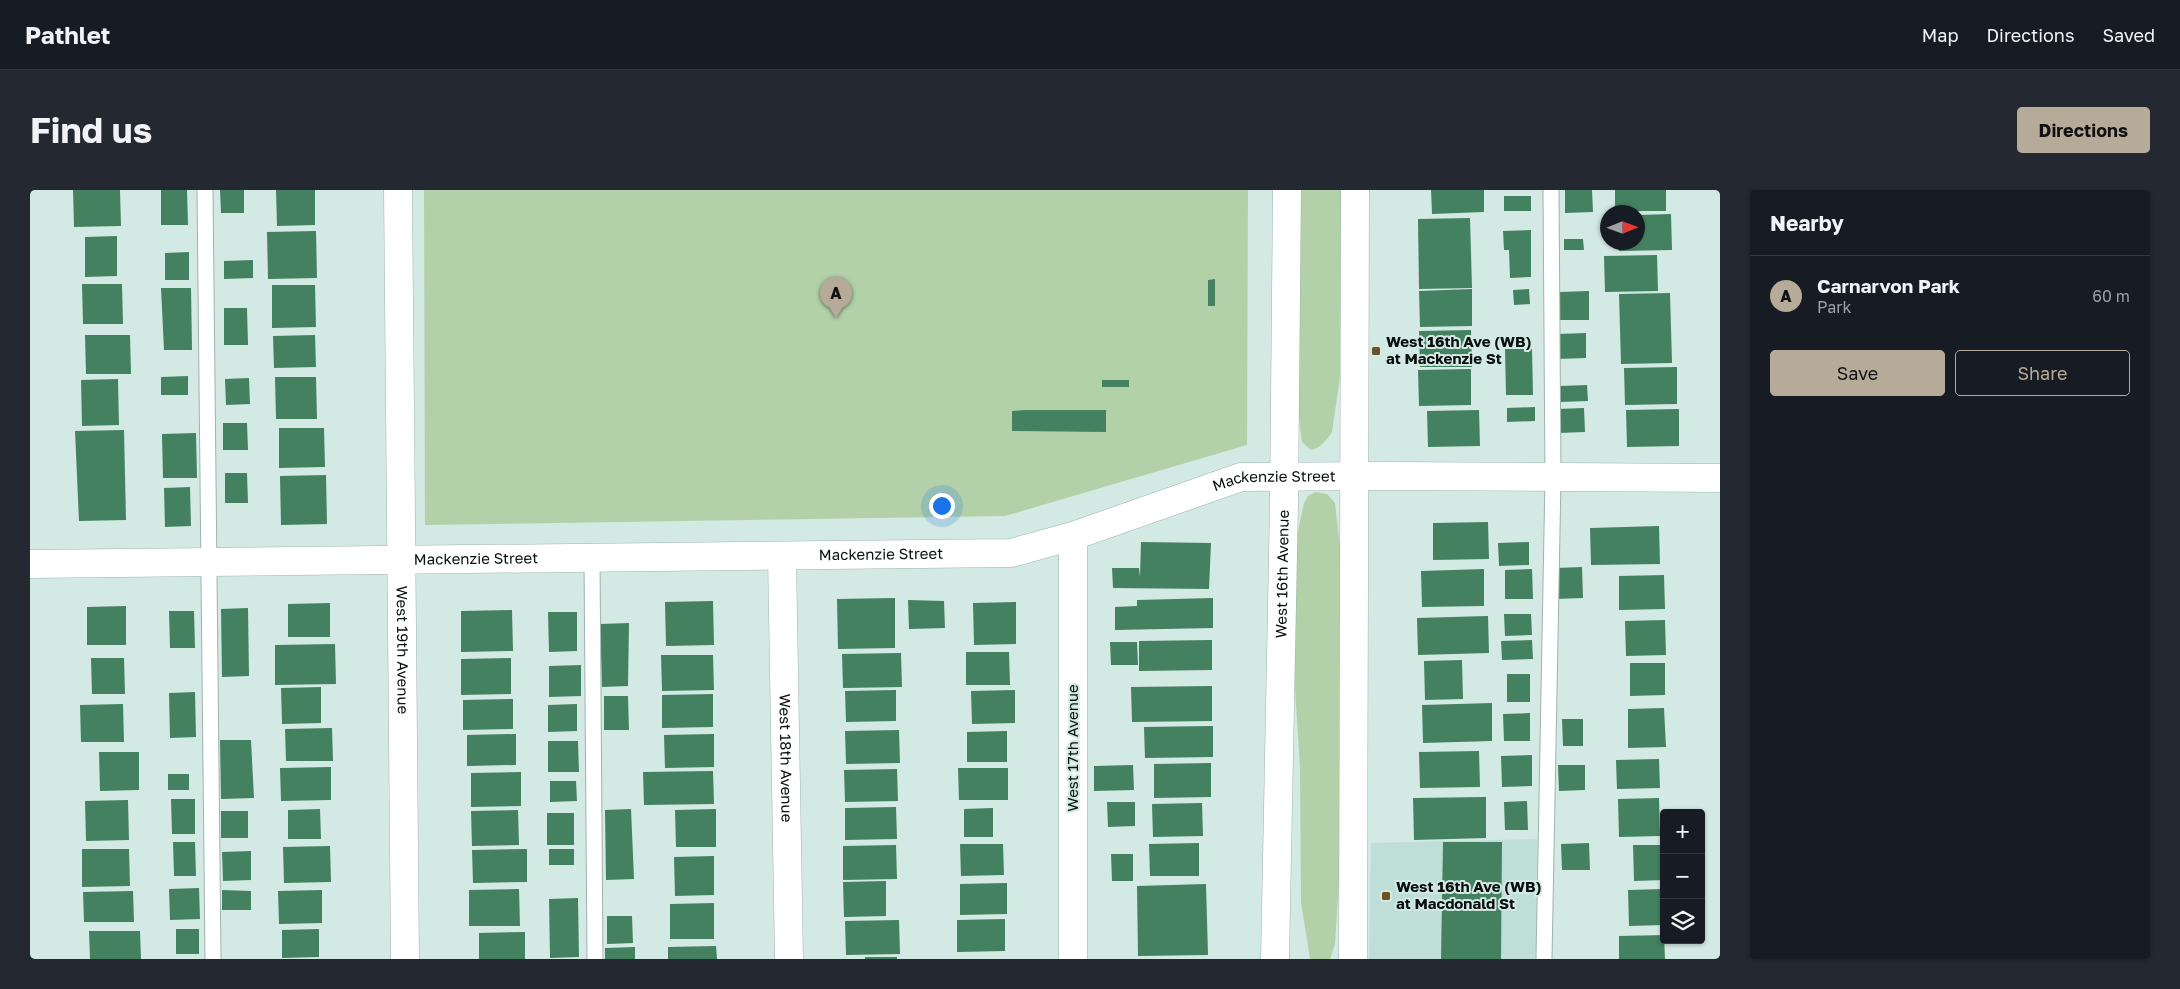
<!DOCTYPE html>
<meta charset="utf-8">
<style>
body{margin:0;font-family:"Golos Text",sans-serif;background:#242831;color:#f1f3f6}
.controls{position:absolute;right:15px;bottom:15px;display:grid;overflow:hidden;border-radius:5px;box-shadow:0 1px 4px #0004}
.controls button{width:45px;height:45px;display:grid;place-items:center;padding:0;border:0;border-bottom:1px solid #363941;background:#171b24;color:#f1f3f6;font:25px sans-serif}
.compass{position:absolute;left:1570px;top:15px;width:45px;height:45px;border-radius:50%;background:#171b24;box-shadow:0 1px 4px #0004;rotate:89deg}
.you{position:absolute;left:911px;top:315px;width:18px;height:18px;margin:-12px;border:4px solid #fff;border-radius:50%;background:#1a73e8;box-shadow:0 0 0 8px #1a73e833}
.badge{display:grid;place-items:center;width:32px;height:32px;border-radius:50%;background:#b6ab98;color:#111;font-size:16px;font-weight:700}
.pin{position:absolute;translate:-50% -41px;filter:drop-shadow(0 1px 2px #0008)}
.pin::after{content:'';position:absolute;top:26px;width:18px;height:15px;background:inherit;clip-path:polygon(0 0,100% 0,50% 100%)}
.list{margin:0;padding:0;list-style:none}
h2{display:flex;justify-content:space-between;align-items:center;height:65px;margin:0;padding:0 20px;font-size:21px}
h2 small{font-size:16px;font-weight:400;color:#9ea1a6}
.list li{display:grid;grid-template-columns:32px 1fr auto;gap:15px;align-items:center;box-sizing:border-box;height:80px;padding:0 20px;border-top:1px solid #363941}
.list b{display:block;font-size:19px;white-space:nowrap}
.list p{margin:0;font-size:16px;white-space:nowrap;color:#9ea1a6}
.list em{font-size:16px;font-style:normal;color:#9ea1a6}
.actions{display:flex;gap:10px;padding:15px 20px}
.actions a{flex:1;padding:11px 0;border:1px solid #b6ab98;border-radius:5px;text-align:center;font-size:18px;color:#b6ab98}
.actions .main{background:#b6ab98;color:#111}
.icon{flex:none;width:28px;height:28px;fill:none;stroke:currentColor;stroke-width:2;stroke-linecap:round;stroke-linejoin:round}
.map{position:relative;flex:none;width:1690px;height:769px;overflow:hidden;border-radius:5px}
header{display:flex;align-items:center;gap:30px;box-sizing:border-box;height:70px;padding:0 25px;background:#171b24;border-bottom:1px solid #363941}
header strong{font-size:24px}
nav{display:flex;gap:28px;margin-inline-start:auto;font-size:18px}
.intro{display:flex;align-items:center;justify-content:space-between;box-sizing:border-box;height:120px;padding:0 30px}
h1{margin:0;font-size:35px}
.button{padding:12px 22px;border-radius:5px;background:#b6ab98;color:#111;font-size:18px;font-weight:700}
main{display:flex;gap:30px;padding:0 30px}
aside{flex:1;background:#171b24;border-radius:5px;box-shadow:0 1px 4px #0004}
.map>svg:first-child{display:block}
.built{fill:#bfded7}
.green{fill:#b2d1a9}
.building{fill:#448160}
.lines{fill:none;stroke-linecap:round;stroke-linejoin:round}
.service-casing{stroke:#9eb3ae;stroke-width:17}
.minor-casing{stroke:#9eb3ae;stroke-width:29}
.secondary-casing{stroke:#9eb3ae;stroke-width:29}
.service{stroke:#fff;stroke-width:15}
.minor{stroke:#fff;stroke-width:28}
.secondary{stroke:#fff;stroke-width:28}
.poi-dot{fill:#6f5226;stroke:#d3e9e3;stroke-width:2}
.labels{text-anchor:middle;stroke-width:4;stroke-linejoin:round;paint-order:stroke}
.poi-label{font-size:15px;font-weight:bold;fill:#08100e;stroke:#d3e9e3;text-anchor:start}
.street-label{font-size:15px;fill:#08100e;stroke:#d3e9e3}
</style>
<header>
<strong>Pathlet</strong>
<nav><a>Map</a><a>Directions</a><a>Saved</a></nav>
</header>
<div class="intro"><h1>Find us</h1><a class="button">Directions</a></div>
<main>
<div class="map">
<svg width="1690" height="769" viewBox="0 0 1690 769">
<rect width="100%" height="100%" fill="#d3e9e3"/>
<path class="built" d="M1507 649 1506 769H1339L1341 653Z"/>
<path class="green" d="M394 0H1218L1217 255 975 326 395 335Z
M1264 0H1315L1314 161 1302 242C1297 250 1289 259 1281 260L1272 252 1263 176Z
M1285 302 1297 304 1305 313 1312 375 1310 678 1305 754 1300 769H1280L1271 712 1270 577 1264 483V360L1274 313 1278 306Z"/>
<path class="building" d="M43 0H90L91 36 44 37Z
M131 0H157L158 35H131Z
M190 0H214V23H191Z
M246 0H285V35L247 36Z
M1401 0H1454V22L1402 24Z
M1535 0H1562L1563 22 1535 23Z
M1585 0H1636V21H1585Z
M1474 6H1501V21H1474Z
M1641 24 1642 60 1589 61V52H1608V25Z
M1440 28 1442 98 1389 99 1388 29Z
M1501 40V87L1480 88 1479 60H1474L1473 41Z
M286 41 287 88 238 89 237 42Z
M87 46V86L55 87V47Z
M1534 49H1553L1554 60H1534Z
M159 62V90H135V63Z
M1627 65 1628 101 1575 102 1574 66Z
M223 70V88L194 89V71Z
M1185 89V116H1178V90Z
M52 94H92L93 134H53Z
M242 95H285L286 137 242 138Z
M131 98H161L162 160H134Z
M1442 99V136L1390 137 1389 101Z
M1499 99 1500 114 1484 115 1483 100Z
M1559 101V130H1530V102Z
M1640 103 1642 173 1591 174 1589 104Z
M194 118H217L218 155H194Z
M1441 140 1442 177H1390L1389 141Z
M1556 143V168L1528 169V144Z
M55 145H100L101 184H56Z
M285 145 286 177 244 178 243 146Z
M1475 159H1502L1503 205H1476Z
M1647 177V214L1595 215 1594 178Z
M1441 179V215L1389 216 1388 180Z
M158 186V205H131V187Z
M245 187H286L287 229H246Z
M219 188 220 214 196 215 195 189Z
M88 189 89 235 52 236 51 190Z
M1072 190H1099V197H1072Z
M1557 195 1558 211 1530 212V196Z
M1505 217V231L1477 232V218Z
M1554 218 1555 242 1529 243 1528 219Z
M1649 219V256L1597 257 1596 220Z
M995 220H1076V242L982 241V221Z
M1449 220 1450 256 1398 257 1397 221Z
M193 233H217L218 260H193Z
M249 238H294L295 277 249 278Z
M94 240 96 330 49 331 45 241Z
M166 243 167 288H133L132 244Z
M195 283H217L218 313H195Z
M296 285 297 334 251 335 250 286Z
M160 297 161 336 135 337 134 298Z
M1458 332 1459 369 1403 370V333Z
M1629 336 1630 374 1561 375 1560 338Z
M1111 352 1181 353 1179 399 1083 398 1082 378H1109L1110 387Z
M1499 352V375L1469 376 1468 353Z
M1552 377 1553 408 1525 409V378Z
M1454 379V416L1392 417 1391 381Z
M1502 379 1503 409H1475V380Z
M1634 385 1635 419 1589 420V386Z
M865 408V458L808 459 807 409Z
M1183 408V438L1085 440V417L1107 416V410Z
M878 410 914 411 915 438 879 439Z
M683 411 684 455 636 456 635 412Z
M986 412V454L944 455 943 413Z
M300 413V447H258V414Z
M96 416V455H57V417Z
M218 418 219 486 192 487 191 419Z
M482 420 483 461 431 462V421Z
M139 421H164L165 458H140Z
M518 422H547V461L519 462Z
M1474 424H1501L1502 445 1475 446Z
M1458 426 1459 463 1388 465 1387 428Z
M1635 430 1636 465 1596 466 1595 431Z
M599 433 598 496 572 497 570 434Z
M1182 450V480L1109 481V451Z
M1502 450 1503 469 1472 470 1471 451Z
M1080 452H1107L1108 475H1081Z
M305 454 306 494 245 495V455Z
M936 462H979L980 495H936Z
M871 463 872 497 813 498 812 464Z
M631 465H683L684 500 632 501Z
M61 468H94L95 504H62Z
M481 468V504L431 505V469Z
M1432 470 1433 509 1395 510 1394 471Z
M1600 473H1635V505L1600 506Z
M551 475V506L519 507V476Z
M1477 484H1500V512H1477Z
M1182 496V531L1102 532 1101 497Z
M291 497V533L252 534 251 498Z
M866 500V531L816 532 815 501Z
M985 500V533L942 534 941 501Z
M165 502 166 547 140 548 139 503Z
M683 504V537L632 538V505Z
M574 506H598L599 540H574Z
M483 509V539L433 540V510Z
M1462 513V551L1393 553 1392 515Z
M93 514 94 552H51L50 515Z
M547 514V541L518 542V515Z
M1634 518 1636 557 1598 558V519Z
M1500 523V551H1474L1473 524Z
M1532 529H1553V556H1533Z
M1183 536V567L1115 568 1114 537Z
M302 538 303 571H256L255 539Z
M869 540 870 573 816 574 815 541Z
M977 541V572H937V542Z
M486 544V575L437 576V545Z
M684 544V577L635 578 634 545Z
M190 550H221L224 608 191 609Z
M518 551H548L549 582H518Z
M1449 561 1450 597 1390 598 1389 562Z
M69 562H109V600L70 601Z
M1502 565V596L1472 597 1471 566Z
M1629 569 1630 598 1587 599 1586 570Z
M1181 573V607L1124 608V574Z
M1103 575 1104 600 1064 601V576Z
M1528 575H1555V600L1529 601Z
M301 577V610L251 611 250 578Z
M928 578H978V610H929Z
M867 579 868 611 815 612 814 580Z
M683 581 684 614 614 615 613 582Z
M491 582V616L441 617V583Z
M138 584H159V600H138Z
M520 591H546L547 611 520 612Z
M1456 607V648L1384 650 1383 608Z
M1629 608 1630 646 1589 647 1588 609Z
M141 609H165V644H142Z
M98 610 99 650 56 651 55 611Z
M1497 611 1498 640H1475L1474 612Z
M1077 612H1105V636L1078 637Z
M1172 613 1173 646 1123 647 1122 614Z
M866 617 867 649 815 650V618Z
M963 618V647H934V619Z
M290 619 291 649H258V620Z
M601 619 604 689 576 690 575 620Z
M686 619V657H646L645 620Z
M488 620 489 655 442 656 441 621Z
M191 621H218V648H191Z
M517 623H544V655H517Z
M143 652H165L166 686H144Z
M1413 652H1472L1471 769H1411Z
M1169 653V686H1120L1119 654Z
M1559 653 1560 680H1532L1531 654Z
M930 654H973L974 685 931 686Z
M866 655 867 689 813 690V656Z
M1603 655H1633L1634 690 1604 691Z
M300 656 301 692 254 693 253 657Z
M52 659H99L100 696 52 697Z
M497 659V692L443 693 442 660Z
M519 659H544V675H519Z
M221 661V690L193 691 192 662Z
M1081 664H1103V691H1082Z
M684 666V705L645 706 644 667Z
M856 691V726L814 727 813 692Z
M977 693V724L930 725V694Z
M1176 694 1178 765 1108 766 1107 696Z
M169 698 170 729 140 730 139 699Z
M489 699 490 736H439V700Z
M1634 699V735L1599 736 1598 700Z
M192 700 221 701V720H192Z
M292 700V733L249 734 248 701Z
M103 701 104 732H54L53 702Z
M548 708 549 767 520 768 519 709Z
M684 713V749H640V714Z
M577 726H602L603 753 577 754Z
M975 729V761L927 762V730Z
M869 730 870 764 816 765 815 731Z
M146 739H169V764H146Z
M289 739V767L252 768V740Z
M59 741H110L111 769H60Z
M495 742V769H449V743Z
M1634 745 1635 769H1589V746Z
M686 756 687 769H638V757Z
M605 757V769H575V758Z
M835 767H867V769H835Z"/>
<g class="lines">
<g class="service-casing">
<path id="service" d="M175 0 183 769
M562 368 565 769
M1514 769 1523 288 1521 0"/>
</g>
<g class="minor-casing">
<g id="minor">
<path id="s1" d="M368 0 375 769"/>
<path id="s2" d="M752 367 759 769"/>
<path id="s3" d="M0 374 981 363 1043 346 1211 287 1356 286 1690 288"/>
<path d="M1043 769V346"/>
</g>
</g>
<g class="secondary-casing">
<g id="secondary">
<path id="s4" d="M1245 769 1254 314 1257 0"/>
<path d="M1323 769 1325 0"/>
</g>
</g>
<use href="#service" class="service"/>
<use href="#minor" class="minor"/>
<use href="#secondary" class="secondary"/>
</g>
<g class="poi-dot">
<rect x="1341" y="156" width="10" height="10" rx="2.5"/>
<rect x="1351" y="701" width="10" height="10" rx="2.5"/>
</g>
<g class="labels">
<g class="poi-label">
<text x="1356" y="157">West 16th Ave (WB)<tspan x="1356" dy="17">at Mackenzie St</tspan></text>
<text x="1366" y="702">West 16th Ave (WB)<tspan x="1366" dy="17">at Macdonald St</tspan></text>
</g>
<g class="street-label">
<text dy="5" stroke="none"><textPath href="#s3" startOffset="1256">Mackenzie Street</textPath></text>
<text dy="5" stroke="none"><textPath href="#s3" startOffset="851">Mackenzie Street</textPath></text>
<text dy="5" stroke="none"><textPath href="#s3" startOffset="446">Mackenzie Street</textPath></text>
<text dy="5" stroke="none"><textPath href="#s4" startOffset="385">West 16th Avenue</textPath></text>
<text dy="5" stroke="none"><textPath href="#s1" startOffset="460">West 19th Avenue</textPath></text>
<text transform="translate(1043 558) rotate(-90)" y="5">West 17th Avenue</text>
<text dy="5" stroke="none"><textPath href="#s2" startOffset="201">West 18th Avenue</textPath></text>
</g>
</g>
</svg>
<div class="controls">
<button>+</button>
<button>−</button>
<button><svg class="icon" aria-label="layers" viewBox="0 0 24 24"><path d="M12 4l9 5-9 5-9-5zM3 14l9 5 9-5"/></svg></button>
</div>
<svg class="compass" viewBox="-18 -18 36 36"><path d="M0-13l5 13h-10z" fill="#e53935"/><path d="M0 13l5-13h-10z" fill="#9ea1a6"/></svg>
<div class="you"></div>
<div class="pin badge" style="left:806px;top:128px">A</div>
</div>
<aside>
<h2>Nearby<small></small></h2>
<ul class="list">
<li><span class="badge">A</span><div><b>Carnarvon Park</b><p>Park</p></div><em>60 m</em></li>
</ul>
<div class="actions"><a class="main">Save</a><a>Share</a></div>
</aside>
</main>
